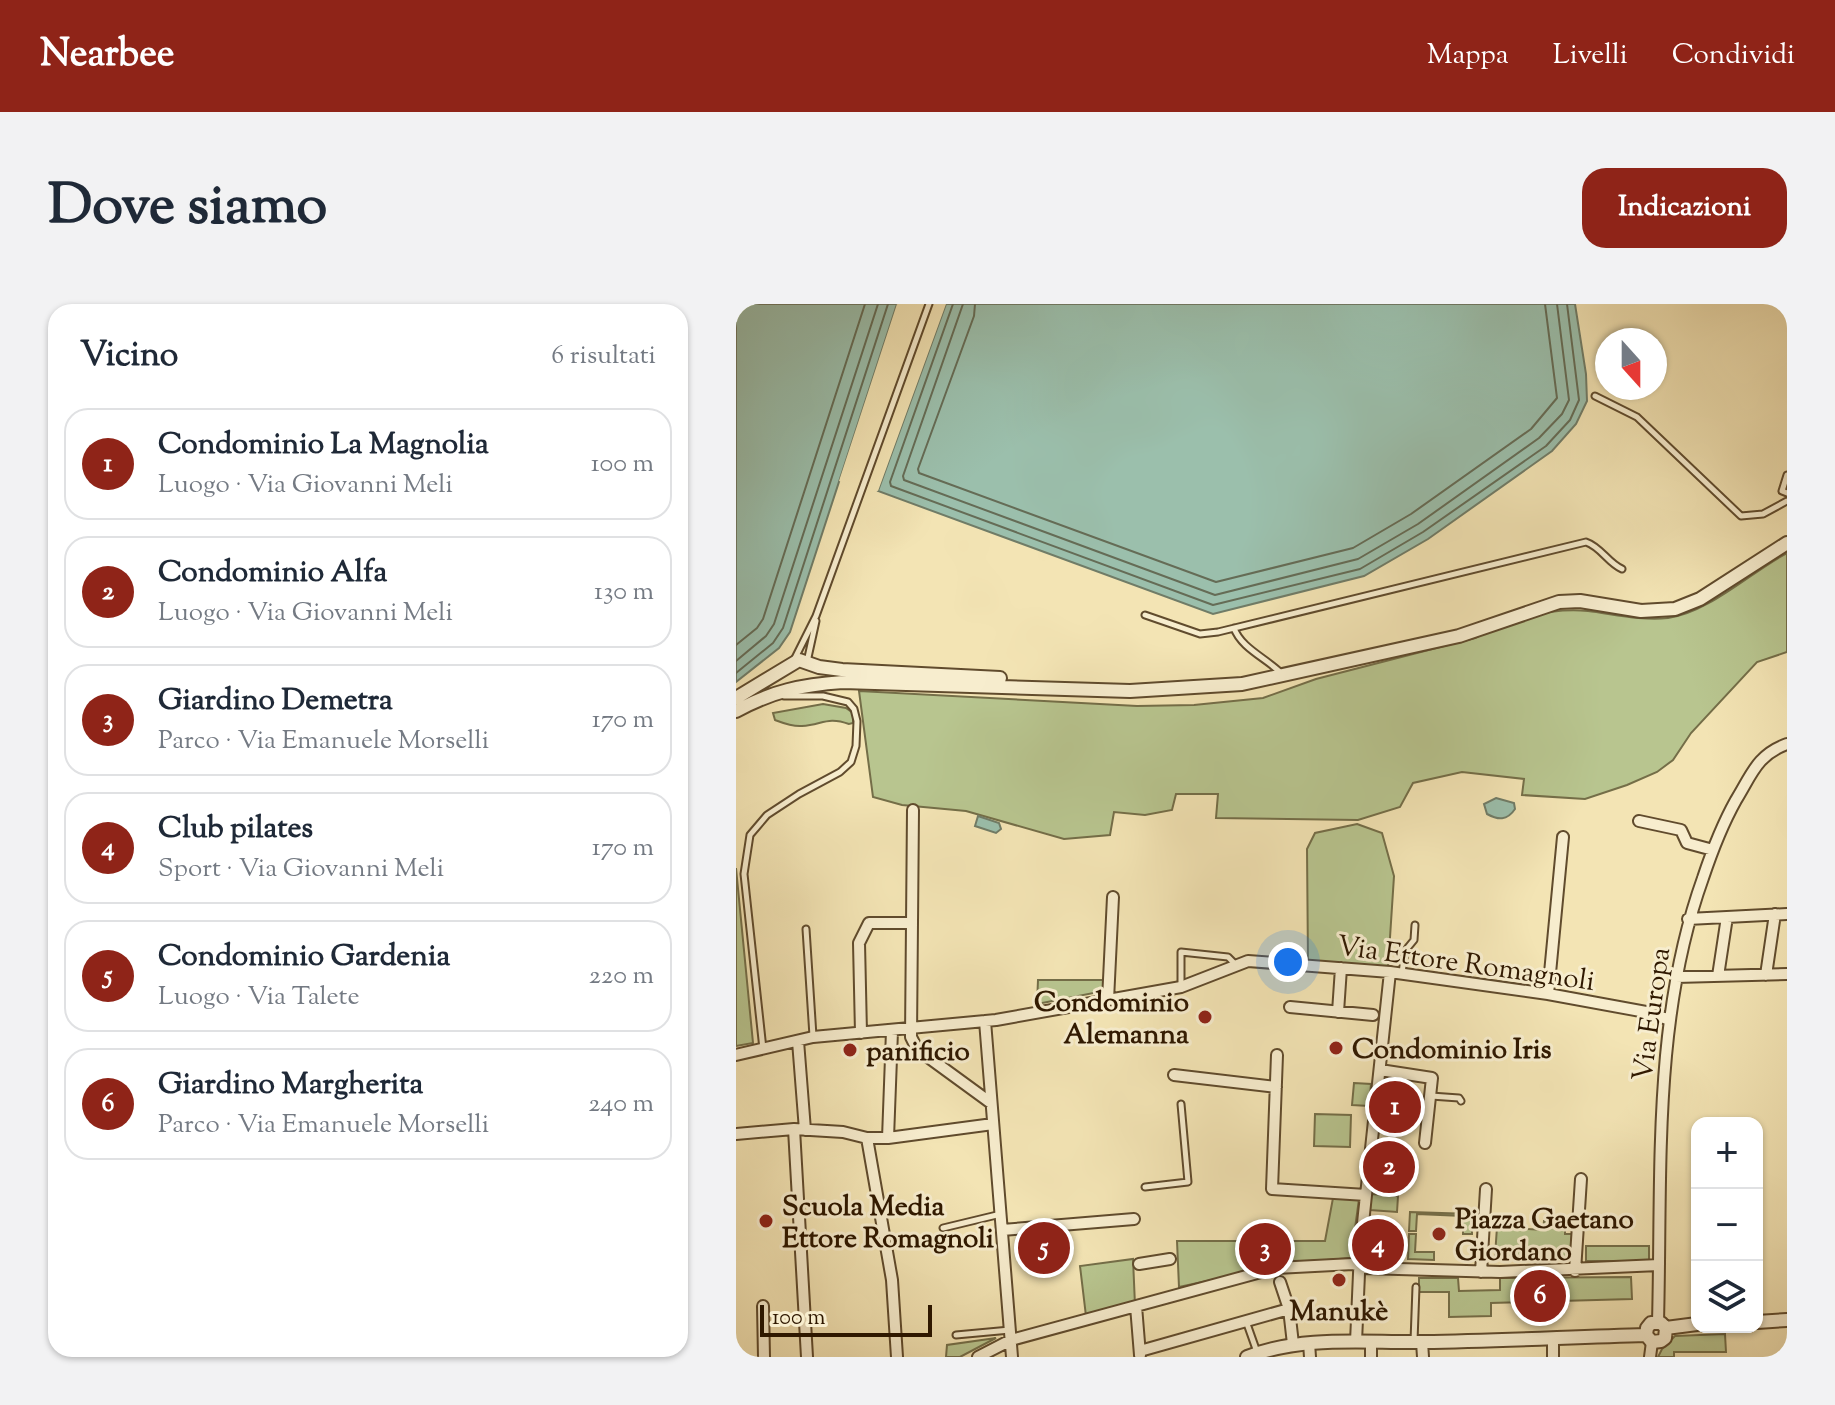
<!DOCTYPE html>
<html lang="it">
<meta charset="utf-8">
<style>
body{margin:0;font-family:"Sorts Mill Goudy",serif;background:#f2f2f3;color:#1f2937}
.controls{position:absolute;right:24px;bottom:24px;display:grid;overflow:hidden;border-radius:16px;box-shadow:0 2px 6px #0004}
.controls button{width:72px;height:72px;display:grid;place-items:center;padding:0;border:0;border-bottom:2px solid #e0e1e3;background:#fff;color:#1f2937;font:40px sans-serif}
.compass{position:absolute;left:859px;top:24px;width:72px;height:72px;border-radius:50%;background:#fff;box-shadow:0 2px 6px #0004;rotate:159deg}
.scale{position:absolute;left:24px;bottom:20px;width:172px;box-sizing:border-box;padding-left:8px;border:4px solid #2f1800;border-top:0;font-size:22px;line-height:28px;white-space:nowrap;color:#2f1800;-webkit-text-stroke:6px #f7edce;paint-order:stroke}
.you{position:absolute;left:552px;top:658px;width:28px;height:28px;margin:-20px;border:6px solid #fff;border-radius:50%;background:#1a73e8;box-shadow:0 0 0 12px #1a73e833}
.badge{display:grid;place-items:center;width:52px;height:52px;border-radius:50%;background:#8f2418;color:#fff;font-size:26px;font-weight:700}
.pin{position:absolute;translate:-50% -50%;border:4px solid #fff;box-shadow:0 2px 8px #0006}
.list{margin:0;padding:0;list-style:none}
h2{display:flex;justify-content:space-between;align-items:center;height:104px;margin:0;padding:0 32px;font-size:34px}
h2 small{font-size:26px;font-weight:400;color:#747a83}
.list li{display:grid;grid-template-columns:52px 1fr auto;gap:24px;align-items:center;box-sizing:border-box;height:112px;margin:0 16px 16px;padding:0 16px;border:2px solid #e0e1e3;border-radius:24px}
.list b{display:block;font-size:30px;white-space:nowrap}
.list p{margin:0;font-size:26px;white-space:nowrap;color:#747a83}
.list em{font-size:26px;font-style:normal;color:#747a83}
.icon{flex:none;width:44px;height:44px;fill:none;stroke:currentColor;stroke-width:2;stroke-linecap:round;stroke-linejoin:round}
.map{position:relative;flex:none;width:1051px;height:1053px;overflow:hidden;border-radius:24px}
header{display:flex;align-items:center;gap:48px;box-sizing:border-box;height:112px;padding:0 40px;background:#8f2418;color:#fff}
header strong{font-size:38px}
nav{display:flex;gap:44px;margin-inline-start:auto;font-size:28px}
.intro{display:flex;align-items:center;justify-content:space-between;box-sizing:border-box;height:192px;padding:0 48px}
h1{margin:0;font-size:56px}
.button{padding:20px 36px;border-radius:24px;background:#8f2418;color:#fff;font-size:28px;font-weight:700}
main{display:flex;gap:48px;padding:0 48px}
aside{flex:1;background:#fff;border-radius:24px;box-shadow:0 2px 6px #0004}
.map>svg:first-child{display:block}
.green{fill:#b8c58f;stroke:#746e48;stroke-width:2}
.water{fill:#9bbfac;stroke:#707c67;stroke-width:2}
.pier{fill:#f3e4b4}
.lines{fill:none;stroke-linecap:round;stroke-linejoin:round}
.shore{stroke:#656c56;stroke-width:2}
.service-casing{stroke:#604b2d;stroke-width:9}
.minor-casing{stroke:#604b2d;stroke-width:14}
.tertiary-casing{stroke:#604b2d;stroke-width:16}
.service{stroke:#f7edce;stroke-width:5}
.minor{stroke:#f7edce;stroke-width:10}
.tertiary{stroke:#f7edce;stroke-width:12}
.poi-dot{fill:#8f2418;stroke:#f7edce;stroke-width:3}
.labels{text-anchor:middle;stroke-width:6;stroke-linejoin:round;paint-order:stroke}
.street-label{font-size:28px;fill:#2f1800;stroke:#f7edce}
.poi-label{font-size:28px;font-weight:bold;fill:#2f1800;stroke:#f7edce;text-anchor:start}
</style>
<header>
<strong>Nearbee</strong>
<nav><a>Mappa</a><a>Livelli</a><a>Condividi</a></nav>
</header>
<div class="intro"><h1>Dove siamo</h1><a class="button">Indicazioni</a></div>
<main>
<aside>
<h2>Vicino<small>6 risultati</small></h2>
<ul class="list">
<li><span class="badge">1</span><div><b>Condominio La Magnolia</b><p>Luogo · Via Giovanni Meli</p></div><em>100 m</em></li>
<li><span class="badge">2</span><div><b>Condominio Alfa</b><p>Luogo · Via Giovanni Meli</p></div><em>130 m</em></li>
<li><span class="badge">3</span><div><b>Giardino Demetra</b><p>Parco · Via Emanuele Morselli</p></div><em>170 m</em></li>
<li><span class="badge">4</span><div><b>Club pilates</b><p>Sport · Via Giovanni Meli</p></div><em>170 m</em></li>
<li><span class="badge">5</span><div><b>Condominio Gardenia</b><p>Luogo · Via Talete</p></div><em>220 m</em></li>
<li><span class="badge">6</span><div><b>Giardino Margherita</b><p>Parco · Via Emanuele Morselli</p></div><em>240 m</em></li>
</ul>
</aside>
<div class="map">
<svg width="1051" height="1053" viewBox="0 0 1051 1053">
<rect width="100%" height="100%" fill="#f3e4b4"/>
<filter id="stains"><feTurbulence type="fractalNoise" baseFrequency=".0025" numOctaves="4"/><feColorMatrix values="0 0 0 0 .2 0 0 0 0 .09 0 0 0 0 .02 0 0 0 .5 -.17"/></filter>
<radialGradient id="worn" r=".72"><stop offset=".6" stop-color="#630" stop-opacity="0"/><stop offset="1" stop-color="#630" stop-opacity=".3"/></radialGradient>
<path class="green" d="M1051 249V348L1021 358 955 429 937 456 921 468 891 481 849 495 786 491 788 475 726 468 677 479 664 503 622 516 480 514 482 490H440L436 506 409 511 378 508 374 531 328 535 230 507 166 501 137 493 123 387 401 402 458 401 527 394 580 375 739 334C772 316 813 303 852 307 877 310 906 317 932 314 972 309 1015 268 1051 249Z
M87 400 110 404 117 409V419L113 420C91 412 86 421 66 422 57 423 47 419 39 416L37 409Z
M621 520 646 529 658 572 652 664 572 658 571 545 579 529Z
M0 564 17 739 0 742Z
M302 676H369L368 687 301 700Z
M618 779 635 780 633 802 616 801Z
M579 810 615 811 614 843 578 842Z
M635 890 662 892 661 908 634 906Z
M597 894 623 895 615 954 527 961 522 966 443 983 441 937H589Z
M674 908 736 910V930H727V912L681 910 680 927H673Z
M808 917 829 919V930H836L834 956 759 952 761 923 807 926Z
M673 930H680L679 948H698V956L672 955Z
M850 942H913V957H850Z
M397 955 399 1001 350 1012 344 962Z
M895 973 896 995 755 999V1012L713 1013V988H683V974H722L723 987 764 986V974Z
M989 1030 990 1048H938V1053H922L926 1045 939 1032Z
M260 1034 224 1053H210L211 1041Z"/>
<path class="water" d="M0 0H161L54 328 43 344 0 378Z
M210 0H839L850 70 851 97 840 120 816 147 692 235 628 272 477 310 142 187Z
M760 494 778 499 779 505C771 517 762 516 751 510L748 500Z
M242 512 263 519 265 525 260 529 239 522Z"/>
<path class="pier" d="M161 0 165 1 106 178 103 177Z
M206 0H210L142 187 138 186Z"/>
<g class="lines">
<path class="shore" d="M217 0 154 178 155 182 477 301 624 265 687 228 810 142 834 116 843 96 831 0
M227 0 167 172 168 176 479 291 622 255 682 220 803 134 826 110 833 96 821 0
M239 0 238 12 182 165 183 169 480 278 617 244 675 210 795 125 821 94 809 0
M0 341 21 324 27 315 129 0
M0 357 30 332 38 320 142 0
M0 369 37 339 47 324 152 0"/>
<g class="service-casing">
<path id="service" d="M859 92 901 113 1005 212 1027 210 1051 197
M1051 171 1046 187 1051 189
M409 311 464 330 482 328 850 238C865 243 872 259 886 265
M498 324C505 344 530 354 545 369
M59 354 80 312 193 0
M71 358 80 317
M70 625 77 732
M666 669 669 647 678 636 679 621
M445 681V648L492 653 499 660
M27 745 8 570 14 531 31 511 63 490 104 468 115 458 120 442 121 417 118 405 112 398 87 392H48
M695 792 723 794 725 797
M409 883 452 878 445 800
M207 924 265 910
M510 1017 521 1048
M220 1031 274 1026
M678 1037 680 983"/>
</g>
<g class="minor-casing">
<path id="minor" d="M177 506 175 733 181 745 255 799
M903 517 945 526 951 539 977 546
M952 615 1051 610
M1030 671 1039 610
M982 672 991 613
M940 673 1051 670
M812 690 827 533
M372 696 377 593
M554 703 637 711
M602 708 605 664
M249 717 276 1053
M125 729 123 639 133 619H175
M62 737 69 826
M0 751 77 733 260 716 445 683 512 657 654 668 812 690 910 708 934 716
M541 751 536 885 630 891
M644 766 696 774 689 839
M438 771 540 783
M58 825 71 1053
M0 830 58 825 107 828 131 834H152L257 820
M131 834 156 976 161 1053
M152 834 156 727
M266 926 398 915
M403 960 434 955
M839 967 845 875
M745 968 750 885
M544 978 553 1005 557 1040
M27 1002 28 1053
M400 1002 404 1051
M922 1018C926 869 916 716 967 574 976 547 986 521 1000 496 1016 470 1021 451 1051 440
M620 1038 624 947 654 668
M686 1038 687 1053
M573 1039 574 1053
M404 1047 553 1005
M242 1053 275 1036 540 964 617 960 629 964 764 968 923 961
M635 1053V1038
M817 1053V1034
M914 1053 916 1038"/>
</g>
<g class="tertiary-casing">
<path id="tertiary" d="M0 394 63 356 83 363 106 366 264 374
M0 407C37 387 65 381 107 378L394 387 506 380 723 332 823 298 844 297 905 307 939 305 964 295 1051 239
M1021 1018 1051 1016
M930 1024 961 1020
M910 1031 916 1038 925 1037 929 1034 930 1024
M910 1031 911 1024 915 1019H925L930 1024
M511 1053C568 1031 628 1039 688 1038 762 1037 836 1033 910 1031"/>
</g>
<use href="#service" class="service"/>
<use href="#minor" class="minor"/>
<use href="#tertiary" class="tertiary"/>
</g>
<g class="poi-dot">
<circle cx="469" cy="713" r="8"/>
<circle cx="600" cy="744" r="8"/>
<circle cx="114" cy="746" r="8"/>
<circle cx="30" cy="917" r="8"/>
<circle cx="703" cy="930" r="8"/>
<circle cx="603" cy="976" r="8"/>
</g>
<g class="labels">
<g class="street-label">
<text transform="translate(730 658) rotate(8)" y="10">Via Ettore Romagnoli</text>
<text transform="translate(914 710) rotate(-82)" y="10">Via Europa</text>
</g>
<g class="poi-label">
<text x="453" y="707" text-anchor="end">Condominio<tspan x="453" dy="32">Alemanna</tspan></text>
<text x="616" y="754">Condominio Iris</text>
<text x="130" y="756">panificio</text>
<text x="46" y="911">Scuola Media<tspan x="46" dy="32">Ettore Romagnoli</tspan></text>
<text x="719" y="924">Piazza Gaetano<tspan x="719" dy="32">Giordano</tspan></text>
<text x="603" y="1016" text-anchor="middle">Manukè</text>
</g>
</g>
<rect width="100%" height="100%" filter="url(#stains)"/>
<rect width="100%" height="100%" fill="url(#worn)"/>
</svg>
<div class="controls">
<button>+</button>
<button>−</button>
<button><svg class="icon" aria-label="layers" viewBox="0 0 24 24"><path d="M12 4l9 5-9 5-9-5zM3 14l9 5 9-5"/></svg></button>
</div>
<svg class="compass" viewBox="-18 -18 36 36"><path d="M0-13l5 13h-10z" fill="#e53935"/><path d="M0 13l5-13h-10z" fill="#747a83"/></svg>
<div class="scale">100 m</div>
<div class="you"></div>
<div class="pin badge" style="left:659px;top:803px">1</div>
<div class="pin badge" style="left:653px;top:863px">2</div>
<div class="pin badge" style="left:529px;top:945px">3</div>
<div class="pin badge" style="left:642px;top:941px">4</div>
<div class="pin badge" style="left:308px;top:944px">5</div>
<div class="pin badge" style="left:804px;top:992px">6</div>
</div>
</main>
